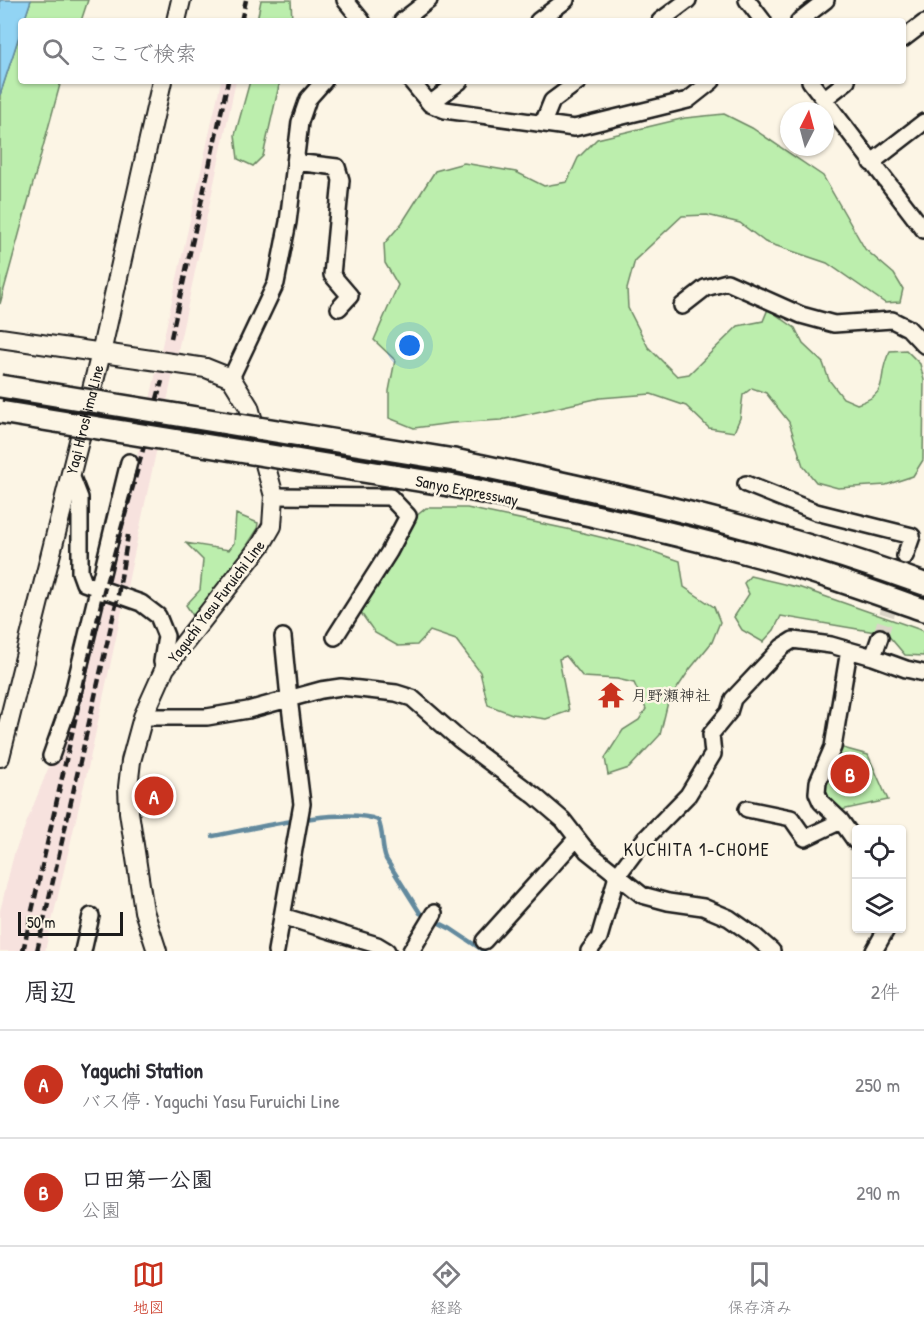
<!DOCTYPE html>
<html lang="ja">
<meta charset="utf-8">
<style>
body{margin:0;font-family:"Patrick Hand","Klee One",sans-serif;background:#f2f2f3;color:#2b2b33}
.controls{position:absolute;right:18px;bottom:18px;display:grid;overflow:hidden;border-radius:6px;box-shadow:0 2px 4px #0004}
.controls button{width:54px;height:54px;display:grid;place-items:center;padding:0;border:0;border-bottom:2px solid #e1e1e2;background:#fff;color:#2b2b33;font:30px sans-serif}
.compass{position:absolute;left:780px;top:102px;width:54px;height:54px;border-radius:50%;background:#fff;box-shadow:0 2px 4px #0004;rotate:6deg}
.scale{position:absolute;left:18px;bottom:15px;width:105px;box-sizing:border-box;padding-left:6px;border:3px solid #1c1c1c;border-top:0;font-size:16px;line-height:21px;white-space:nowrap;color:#1c1c1c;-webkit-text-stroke:4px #fcf5e5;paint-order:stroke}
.you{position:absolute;left:410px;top:346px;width:21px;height:21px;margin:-15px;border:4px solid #fff;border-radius:50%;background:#1a73e8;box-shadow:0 0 0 9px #1a73e833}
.badge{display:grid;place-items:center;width:39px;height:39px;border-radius:50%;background:#c8321e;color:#fff;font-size:20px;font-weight:700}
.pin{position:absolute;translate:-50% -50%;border:3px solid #fff;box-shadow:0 2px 6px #0006}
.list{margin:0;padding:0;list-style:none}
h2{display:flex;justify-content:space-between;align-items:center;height:78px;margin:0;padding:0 24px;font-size:26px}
h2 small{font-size:20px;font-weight:400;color:#7c7c81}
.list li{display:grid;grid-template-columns:39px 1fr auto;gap:18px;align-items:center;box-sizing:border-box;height:108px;padding:0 24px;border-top:2px solid #e1e1e2}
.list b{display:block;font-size:22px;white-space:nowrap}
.list p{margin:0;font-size:20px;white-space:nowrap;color:#7c7c81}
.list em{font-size:20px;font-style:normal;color:#7c7c81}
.icon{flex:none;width:33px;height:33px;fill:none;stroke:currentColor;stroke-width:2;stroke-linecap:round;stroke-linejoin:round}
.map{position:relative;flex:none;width:924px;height:951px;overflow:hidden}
.search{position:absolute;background:#fff;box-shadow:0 2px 4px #0004;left:18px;right:18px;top:18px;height:66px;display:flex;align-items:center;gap:15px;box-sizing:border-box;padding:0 21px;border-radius:6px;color:#7c7c81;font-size:22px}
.sheet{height:294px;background:#fff}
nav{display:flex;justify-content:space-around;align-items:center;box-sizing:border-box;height:84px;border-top:2px solid #e1e1e2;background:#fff;font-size:16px;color:#7c7c81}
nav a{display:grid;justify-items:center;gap:3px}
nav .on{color:#c8321e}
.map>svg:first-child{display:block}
.built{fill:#f7e2de}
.green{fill:#bceead;stroke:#6c8564;stroke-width:1.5}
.water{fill:#92d4f4;stroke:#638a9e;stroke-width:1.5}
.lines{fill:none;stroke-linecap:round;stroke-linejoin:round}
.stream{stroke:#638a9e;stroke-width:4.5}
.minor-tunnel{stroke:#dad4c7;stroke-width:15;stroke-dasharray:15 8;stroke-linecap:butt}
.minor-casing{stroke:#1c1c1c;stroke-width:20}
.major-casing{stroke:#1c1c1c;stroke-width:22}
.highway-casing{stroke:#1c1c1c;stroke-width:26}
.minor{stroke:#fcf5e5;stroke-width:15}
.major{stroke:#fcf5e5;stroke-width:18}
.highway{stroke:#fcf5e5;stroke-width:21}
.rail{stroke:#1c1c1c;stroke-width:4.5;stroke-dasharray:9 4.5;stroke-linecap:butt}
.highway-bridge-casing{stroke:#1c1c1c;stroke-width:26;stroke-linecap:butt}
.highway-bridge{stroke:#fcf5e5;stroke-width:21}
.labels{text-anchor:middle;stroke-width:5;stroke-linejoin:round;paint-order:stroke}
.street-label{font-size:16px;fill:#1c1c1c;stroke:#fcf5e5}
.poi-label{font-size:16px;fill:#1c1c1c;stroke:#fcf5e5;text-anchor:start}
.neighbourhood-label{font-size:18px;letter-spacing:1.5px;fill:#1c1c1c;stroke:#fcf5e5}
</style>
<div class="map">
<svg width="924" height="951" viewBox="0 0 924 951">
<rect width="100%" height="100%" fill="#fcf5e5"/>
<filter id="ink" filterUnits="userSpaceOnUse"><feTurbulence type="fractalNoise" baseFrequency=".0167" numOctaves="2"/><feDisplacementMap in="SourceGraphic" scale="12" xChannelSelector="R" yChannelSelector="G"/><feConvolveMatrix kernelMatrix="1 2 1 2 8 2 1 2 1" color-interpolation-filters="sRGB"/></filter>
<g filter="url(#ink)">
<path class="built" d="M221 81H236L88 768 45 951H0V911L14 854 52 759 136 462Z"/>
<path class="green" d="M31 0H88L81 21H24Z
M261 0H291L292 21H257Z
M21 30V81H61L0 304V95Z
M250 81H280L263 156 253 166 238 159 235 135Z
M724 114 752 128 823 176 865 249 894 274 903 289 900 302 885 303 827 263 765 242 740 223 707 215 682 216 635 260 627 289 628 308 648 347 677 376 689 374 738 326 763 321 768 309 795 328 803 344 823 363 829 380 843 398 857 404C893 393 875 377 890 351L906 350 920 364 924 380 923 460 913 476 886 485 838 488 816 482 803 466 789 422 766 393 752 388 743 395 740 418 734 432 709 428 686 406 651 394 600 398 501 420 452 423 414 428 389 418V391L395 360 374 340 398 285 385 263 384 244 402 223 435 171 464 163 516 172 544 186 567 182 578 158 597 139 685 118Z
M426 508H467L567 529 637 546 680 561 684 587 714 607 720 622 712 642 690 669 668 702 660 735 629 768 608 775 605 758 623 730 639 720 646 709 634 683 617 679 583 677 566 656 559 659 569 711 546 719 512 714 488 705 480 672 456 640 430 631 417 645 398 646 375 633 361 613 364 594 409 522Z
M236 514 258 523 257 530 228 575 194 617 186 605 200 590 203 560 186 543 229 550 234 543Z
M750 576 801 588 924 631V656L905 655 887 634 781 616 774 630 763 642 742 630 734 617 749 594 744 583Z
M836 746 868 755 888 800 837 811 823 795 828 765Z"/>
<path class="water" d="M0 0H31L24 21H21V30L0 95Z"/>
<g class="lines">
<path class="stream" d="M213 836C251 829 344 806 378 820 384 833 381 846 386 859L420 913 451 929 484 951"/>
<path class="minor-tunnel" d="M880 637 905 556"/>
<g class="minor-casing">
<path id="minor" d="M345 0 362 21
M747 0 763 21
M402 21 429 0
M538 21 566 0
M660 21 688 0
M799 21 826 0
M903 39 924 23
M411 81 430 104 445 110 574 128 688 100 712 81
M810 81 924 230
M824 99 847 81
M430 104 460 81
M543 123 552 101 579 81
M295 162 337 167 341 180 332 275 350 296 339 308
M871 163 924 122
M682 306 705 288 727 282 801 315 834 324 892 320 908 328 924 345
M231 378 276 283 288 222 300 122 308 99 324 81
M71 475 80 498V572L84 583 141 603 158 616 166 636 162 662 165 668
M746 484 816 512 912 536 905 556
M274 496 390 497 408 516 389 552 335 637
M849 650 833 747 818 782 817 793 821 802 841 821 856 842
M873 657 880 637
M143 717H207L248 710 321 690 341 687 396 693 412 698 460 740 535 796 563 820 587 851 642 895 668 902 703 907 729 918 756 937 772 951
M51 756 72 697 129 462
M747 809 791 818 805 838 841 821
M282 916 377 945 387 951
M484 941 577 838
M83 951 91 916
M276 951 302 804 289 698 283 637
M411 951 434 913
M589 951 599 938 617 876 644 840 688 795 713 754 711 734 729 712 733 699 782 647 793 640 831 645 873 657 906 669 924 673
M874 951 887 928"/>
</g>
<g class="major-casing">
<g id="major">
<path d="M176 21 181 0"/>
<path d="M0 338 206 368 231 378 249 407 274 496 272 526 261 545 165 668 143 717 131 761 128 787 129 812 144 911 157 951"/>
<path id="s1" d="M0 757 101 353 162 81"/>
</g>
</g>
<g class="highway-casing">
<path id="highway" d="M454 460C613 493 771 528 924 584
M449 485C550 506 651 527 751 554 809 569 867 590 924 610"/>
</g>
<use href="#minor" class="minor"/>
<use href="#major" class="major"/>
<use href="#highway" class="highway"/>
<path class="rail" d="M241 21 246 0
M171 338 228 81
M23 951 104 591 162 381
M37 951 118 595 128 535"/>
<g class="highway-bridge-casing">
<path id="highway-bridge" d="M0 386 454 460
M0 412 449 485"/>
</g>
<use href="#highway-bridge" class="highway-bridge"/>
</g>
</g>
<defs>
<g id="temple-bare" transform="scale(2.07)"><path d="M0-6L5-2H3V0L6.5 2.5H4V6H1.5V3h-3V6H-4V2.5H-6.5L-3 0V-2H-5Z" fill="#c8321e" stroke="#fcf5e5" stroke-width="2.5" paint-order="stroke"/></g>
</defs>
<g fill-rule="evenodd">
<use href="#temple-bare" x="611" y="695"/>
</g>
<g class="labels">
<g class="street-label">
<text dy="6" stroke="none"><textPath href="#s1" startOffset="348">Yagi Hiroshima Line</textPath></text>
<text transform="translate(467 490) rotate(11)" y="6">Sanyo Expressway</text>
<text transform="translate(216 601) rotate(-53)" y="6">Yaguchi Yasu Furuichi Line</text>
</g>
<g class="poi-label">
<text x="631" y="701">月野瀬神社</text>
</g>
<g class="neighbourhood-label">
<text x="697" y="856">KUCHITA 1-CHOME</text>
</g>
</g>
</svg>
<div class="controls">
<button><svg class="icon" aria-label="locate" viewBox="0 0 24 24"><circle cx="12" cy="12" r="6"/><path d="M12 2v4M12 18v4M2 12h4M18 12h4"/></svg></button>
<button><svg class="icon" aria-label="layers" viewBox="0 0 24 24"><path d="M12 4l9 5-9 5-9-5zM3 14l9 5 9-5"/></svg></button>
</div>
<svg class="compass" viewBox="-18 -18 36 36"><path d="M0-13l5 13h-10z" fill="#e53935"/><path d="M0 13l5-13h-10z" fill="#7c7c81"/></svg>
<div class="scale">50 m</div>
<div class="you"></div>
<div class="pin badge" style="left:154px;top:796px">A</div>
<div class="pin badge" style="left:850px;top:774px">B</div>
<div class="search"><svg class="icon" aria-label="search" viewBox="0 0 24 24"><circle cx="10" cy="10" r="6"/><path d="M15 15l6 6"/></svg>ここで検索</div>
</div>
<section class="sheet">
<h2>周辺<small>2件</small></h2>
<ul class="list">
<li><span class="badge">A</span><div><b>Yaguchi Station</b><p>バス停 · Yaguchi Yasu Furuichi Line</p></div><em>250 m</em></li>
<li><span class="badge">B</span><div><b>口田第一公園</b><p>公園</p></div><em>290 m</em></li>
</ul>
</section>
<nav>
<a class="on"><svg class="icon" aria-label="map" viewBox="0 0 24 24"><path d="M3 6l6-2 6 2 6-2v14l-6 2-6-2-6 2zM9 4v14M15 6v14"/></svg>地図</a>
<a><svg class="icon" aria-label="directions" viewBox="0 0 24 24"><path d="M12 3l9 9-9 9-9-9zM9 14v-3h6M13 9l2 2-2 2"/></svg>経路</a>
<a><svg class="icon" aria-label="saved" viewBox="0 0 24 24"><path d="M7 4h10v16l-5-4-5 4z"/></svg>保存済み</a>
</nav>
